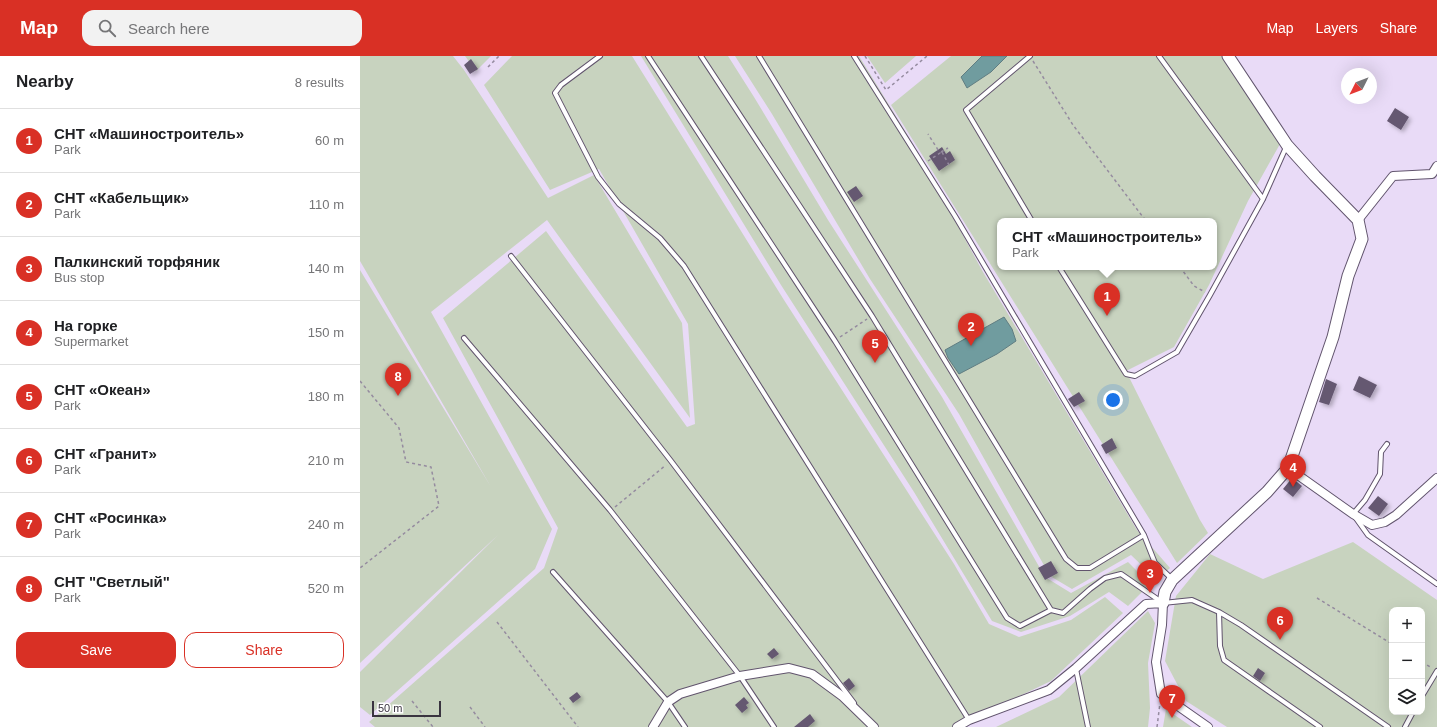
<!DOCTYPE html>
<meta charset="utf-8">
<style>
body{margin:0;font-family:Arial,sans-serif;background:#f2f2f2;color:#202124}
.controls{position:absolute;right:12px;bottom:12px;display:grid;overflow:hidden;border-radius:8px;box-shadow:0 4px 16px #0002}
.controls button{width:36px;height:36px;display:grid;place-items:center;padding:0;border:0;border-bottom:1px solid #e0e0e0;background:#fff;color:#202124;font:20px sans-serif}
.compass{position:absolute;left:981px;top:12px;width:36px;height:36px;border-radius:50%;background:#fff;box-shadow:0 4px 16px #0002;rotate:228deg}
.scale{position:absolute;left:12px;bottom:10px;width:69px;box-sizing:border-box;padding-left:4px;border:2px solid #3a3440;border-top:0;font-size:11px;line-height:14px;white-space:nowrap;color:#3a3440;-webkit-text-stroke:3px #fff;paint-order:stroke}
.you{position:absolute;left:753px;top:344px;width:14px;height:14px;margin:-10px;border:3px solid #fff;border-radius:50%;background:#1a73e8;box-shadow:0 0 0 6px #1a73e833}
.badge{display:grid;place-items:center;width:26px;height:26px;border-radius:50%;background:#d93025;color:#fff;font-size:13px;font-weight:700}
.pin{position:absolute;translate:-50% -33px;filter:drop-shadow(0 1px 2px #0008)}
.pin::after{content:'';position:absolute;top:21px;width:14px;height:12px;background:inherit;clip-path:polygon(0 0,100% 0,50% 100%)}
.popup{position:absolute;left:637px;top:162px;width:220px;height:52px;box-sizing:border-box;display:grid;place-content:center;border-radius:8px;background:#fff;filter:drop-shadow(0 1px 3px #0005);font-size:13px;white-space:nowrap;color:#757577}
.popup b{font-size:15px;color:#202124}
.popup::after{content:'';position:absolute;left:50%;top:100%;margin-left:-8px;border:8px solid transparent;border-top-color:#fff}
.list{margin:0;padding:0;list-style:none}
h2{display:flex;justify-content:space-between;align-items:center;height:52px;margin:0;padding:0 16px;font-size:17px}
h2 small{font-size:13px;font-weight:400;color:#757577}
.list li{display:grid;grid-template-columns:26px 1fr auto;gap:12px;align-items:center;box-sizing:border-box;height:64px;padding:0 16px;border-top:1px solid #e0e0e0}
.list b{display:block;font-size:15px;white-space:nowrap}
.list p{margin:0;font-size:13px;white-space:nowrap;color:#757577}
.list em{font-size:13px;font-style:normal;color:#757577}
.actions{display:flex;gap:8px;padding:12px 16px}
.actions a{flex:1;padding:9px 0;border:1px solid #d93025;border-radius:12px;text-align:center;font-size:14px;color:#d93025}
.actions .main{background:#d93025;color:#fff}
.icon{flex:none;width:22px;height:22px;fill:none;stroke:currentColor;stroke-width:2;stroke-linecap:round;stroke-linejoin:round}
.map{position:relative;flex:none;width:1077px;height:671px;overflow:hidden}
header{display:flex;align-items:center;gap:24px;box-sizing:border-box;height:56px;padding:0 20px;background:#d93025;color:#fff}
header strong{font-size:19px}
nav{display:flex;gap:22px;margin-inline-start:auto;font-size:14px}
.search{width:280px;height:36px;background:#f2f2f2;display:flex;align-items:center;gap:10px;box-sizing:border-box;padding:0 14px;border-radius:12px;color:#757577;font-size:15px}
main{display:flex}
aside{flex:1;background:#fff}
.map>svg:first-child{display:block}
.green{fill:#c8d3bf;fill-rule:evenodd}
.water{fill:#709c9f;stroke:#607d82}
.building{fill:#655871;filter:url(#shadow)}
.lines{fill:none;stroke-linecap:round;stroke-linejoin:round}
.lane-casing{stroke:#61546d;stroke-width:6}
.street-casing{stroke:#61546d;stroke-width:10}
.secondary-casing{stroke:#61546d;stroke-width:13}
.path{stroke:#958b9f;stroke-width:1.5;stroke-dasharray:3 3;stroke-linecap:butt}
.lane{stroke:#fff;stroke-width:4}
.street{stroke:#fff;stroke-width:8}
.secondary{stroke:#fff;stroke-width:11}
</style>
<header>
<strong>Map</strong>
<div class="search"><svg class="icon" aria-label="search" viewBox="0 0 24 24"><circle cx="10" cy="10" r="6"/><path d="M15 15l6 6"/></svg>Search here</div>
<nav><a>Map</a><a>Layers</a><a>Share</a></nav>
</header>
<main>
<aside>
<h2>Nearby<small>8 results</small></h2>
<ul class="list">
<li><span class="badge">1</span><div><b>СНТ «Машиностроитель»</b><p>Park</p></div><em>60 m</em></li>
<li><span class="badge">2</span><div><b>СНТ «Кабельщик»</b><p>Park</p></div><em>110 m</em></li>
<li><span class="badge">3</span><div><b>Палкинский торфяник</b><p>Bus stop</p></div><em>140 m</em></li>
<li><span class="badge">4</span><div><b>На горке</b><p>Supermarket</p></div><em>150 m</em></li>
<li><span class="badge">5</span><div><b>СНТ «Океан»</b><p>Park</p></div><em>180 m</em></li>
<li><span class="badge">6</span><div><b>СНТ «Гранит»</b><p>Park</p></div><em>210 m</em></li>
<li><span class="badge">7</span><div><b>СНТ «Росинка»</b><p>Park</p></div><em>240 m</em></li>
<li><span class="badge">8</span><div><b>СНТ &quot;Светлый&quot;</b><p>Park</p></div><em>520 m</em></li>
</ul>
<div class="actions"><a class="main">Save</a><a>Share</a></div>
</aside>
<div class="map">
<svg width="1077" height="671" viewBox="0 0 1077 671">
<defs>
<filter id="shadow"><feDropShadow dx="2.5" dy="2.5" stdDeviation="2" flood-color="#0004"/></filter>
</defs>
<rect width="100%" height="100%" fill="#e9dbf7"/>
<path class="green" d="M0 0H93L104 14 188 142 234 119 322 267 330 362 187 164 71 256 192 473 175 513 10 659 0 651V616L138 479 0 607V214L131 431 0 205Z
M105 0H131L116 15Z
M152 0H272L424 244 594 508 629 568 659 581 711 564 745 541 763 557 691 625 595 671H15L9 666 184 512 198 472 83 262 186 175 327 371 335 368 328 268 239 113 190 134 124 29Z
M281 0H368L394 41 468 164 582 341 685 521 711 537 768 506 790 528 768 550 749 536 710 560 661 576 632 565 554 436 421 229Z
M375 0H499L553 88 623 216 777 474 810 512 797 524 771 499 712 533 690 520 599 358 510 223 412 58Z
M507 0H556L525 27Z
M591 0H862L920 88 888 145 849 229 814 291 766 315 840 464 848 477 817 507 531 49ZM640 165H854V211H640Z
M993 486 1077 544V671H867L826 645 805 605 816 540 850 498 903 523ZM1032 554H1062V656H1032Z
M788 555 795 567 788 607 790 652 788 671H636L699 641Z
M806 653 832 671H803Z"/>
<path class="water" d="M622 0H647L631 16 607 32 601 21Z
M644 261 652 273 656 285 637 298 599 318 588 302 585 294Z"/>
<path class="building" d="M111 3 118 13 110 18 104 9Z
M1035 52 1049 61 1041 74 1027 65Z
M582 91 586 98 590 95 595 104 579 115 569 100Z
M496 130 503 140 494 146 487 136Z
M999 320 1017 329 1010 342 993 334Z
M966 323 977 328 969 349 959 346Z
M719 336 725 345 714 351 708 343Z
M752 382 757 392 746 398 741 389Z
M932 422 942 430 933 441 923 433Z
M1018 440 1028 448 1019 460 1008 452Z
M691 505 698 517 685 524 678 512Z
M414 592 419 598 412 603 407 598Z
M898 612 905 617 900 625 893 620Z
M489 622 495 630 489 635 483 627Z
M217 636 221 641 213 647 209 642Z
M384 641 389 647 386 649 388 652 382 657 375 649Z
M450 658 455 665 448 671H434Z"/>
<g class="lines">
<g class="lane-casing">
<path id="lane" d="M240 0 201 29 195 37 238 121 259 148 300 182 324 210 609 664
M288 0 475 285 647 562 660 570 691 554
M341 0 512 260 691 554 703 557 730 533 745 522 761 518 803 547 832 544 859 556 881 569 1028 671
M399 0 706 503 717 512H730L784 479
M494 0 595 160 784 479 795 507 812 523
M670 0 606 54 672 165
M799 0 903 143
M151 200 311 405 494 647
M699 211 766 318 775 320 817 296 850 239 903 143 927 89
M104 282 250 454 380 620 414 671
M1027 388 1021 396 1020 418 1005 444 993 458 1008 479 1077 528
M193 516 308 646 325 671
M859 556 860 590 864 604 960 671
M716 613 728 671
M1062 640 1077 615
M1045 671 1053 656"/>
</g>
<g class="street-casing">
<path id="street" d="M998 164 1033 120 1072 118 1077 110
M928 412 993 458 1012 469 1025 466 1036 459 1077 422
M293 671 308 646 320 638 380 620 429 612 452 618 482 640 514 671
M597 671 609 664 689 634 716 612 786 548 803 547 802 569 796 606 801 638 848 671"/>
</g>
<g class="secondary-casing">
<path id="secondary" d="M803 547 805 536 812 524 907 436 928 412 973 281 988 220 1002 183 998 164 955 120 927 89 868 0"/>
</g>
<path class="path" d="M505 0 526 34 567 0
M673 5 713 69 786 165
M128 11 139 0
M581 96 588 92
M582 96 589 109
M568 105 580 97 568 78
M820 211 834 230 845 236
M480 281 507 263
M0 325 39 372 46 406 71 411 79 450 0 512
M255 451 306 409
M957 542 1032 588
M137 566 218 671
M1062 606 1072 612
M52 645 73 671
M110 651 125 671
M797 671 800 647"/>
<use href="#lane" class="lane"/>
<use href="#street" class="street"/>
<use href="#secondary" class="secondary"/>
</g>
</svg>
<div class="controls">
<button>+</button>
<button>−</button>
<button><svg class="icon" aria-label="layers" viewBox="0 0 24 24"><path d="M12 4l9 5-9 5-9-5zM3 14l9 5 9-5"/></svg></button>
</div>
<svg class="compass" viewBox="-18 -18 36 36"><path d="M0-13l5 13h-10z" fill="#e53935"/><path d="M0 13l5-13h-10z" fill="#757577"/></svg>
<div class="scale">50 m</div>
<div class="you"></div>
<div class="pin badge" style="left:747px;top:260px">1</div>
<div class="popup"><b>СНТ «Машиностроитель»</b>Park</div>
<div class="pin badge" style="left:611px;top:290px">2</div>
<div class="pin badge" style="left:790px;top:537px">3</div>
<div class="pin badge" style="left:933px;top:431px">4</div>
<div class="pin badge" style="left:515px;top:307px">5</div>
<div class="pin badge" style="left:920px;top:584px">6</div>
<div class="pin badge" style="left:812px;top:662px">7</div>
<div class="pin badge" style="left:38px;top:340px">8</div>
</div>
</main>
